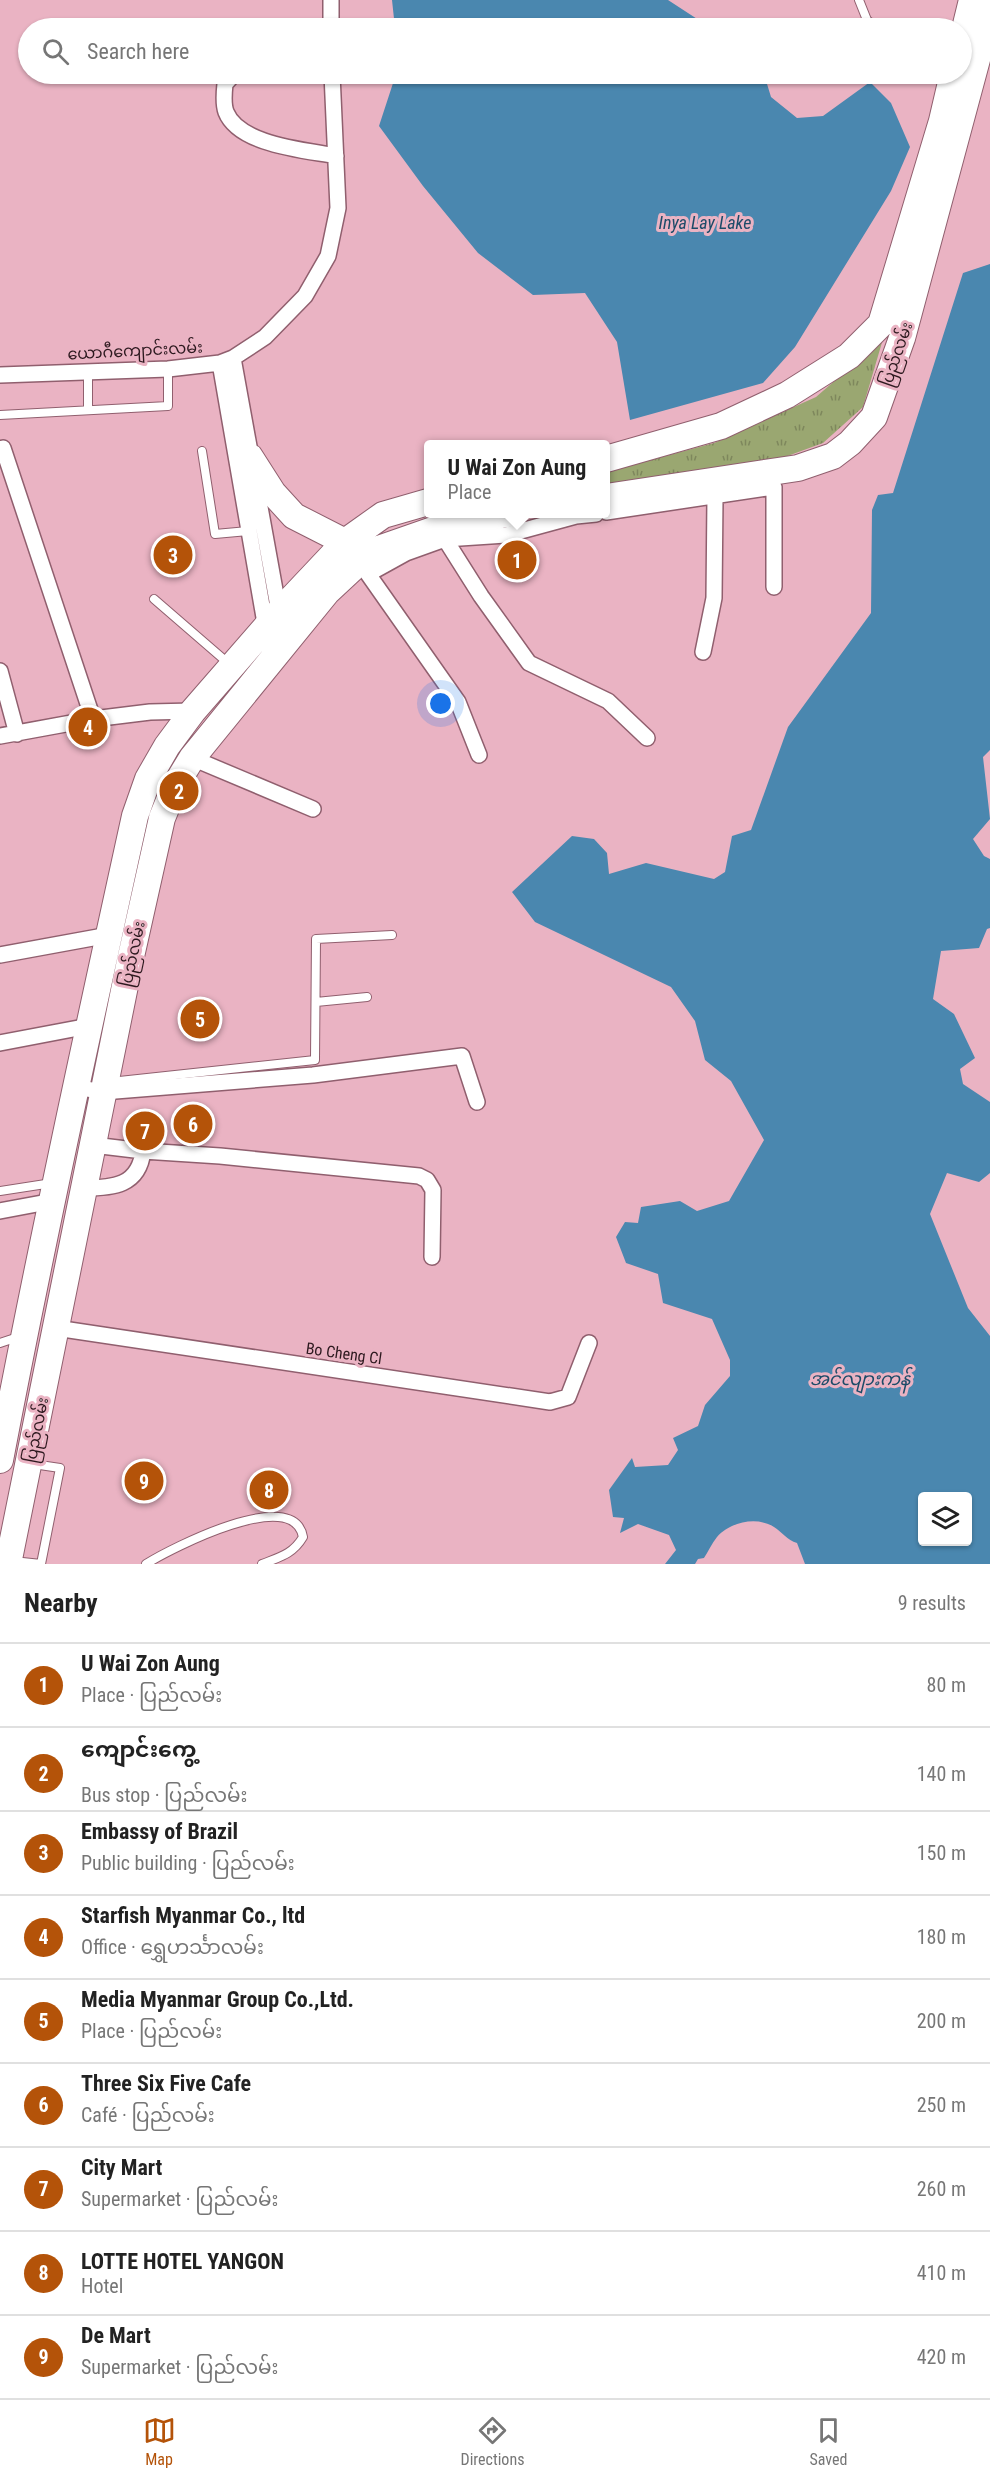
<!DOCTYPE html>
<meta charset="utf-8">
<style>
body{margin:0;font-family:"Roboto Condensed","Noto Sans Myanmar",sans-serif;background:#f6f6f6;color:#222}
.controls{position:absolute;right:18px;bottom:18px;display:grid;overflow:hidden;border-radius:6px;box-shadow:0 2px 4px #0004}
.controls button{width:54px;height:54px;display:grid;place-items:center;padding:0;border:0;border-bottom:2px solid #e0e0e0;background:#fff;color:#222;font:30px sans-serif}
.you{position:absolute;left:441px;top:704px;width:21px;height:21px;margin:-15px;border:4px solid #fff;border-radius:50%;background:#1a73e8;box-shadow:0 0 0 9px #1a73e833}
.badge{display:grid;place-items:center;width:39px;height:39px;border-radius:50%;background:#b45309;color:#fff;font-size:20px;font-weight:700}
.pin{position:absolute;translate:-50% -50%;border:3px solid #fff;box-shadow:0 2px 6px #0006}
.popup{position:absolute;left:424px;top:440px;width:186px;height:78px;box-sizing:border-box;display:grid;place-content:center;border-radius:6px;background:#fff;filter:drop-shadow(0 2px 4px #0005);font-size:20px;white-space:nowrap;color:#767676}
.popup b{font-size:22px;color:#222}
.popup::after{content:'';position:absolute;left:50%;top:100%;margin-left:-12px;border:12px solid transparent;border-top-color:#fff}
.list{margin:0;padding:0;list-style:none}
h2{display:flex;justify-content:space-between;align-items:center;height:78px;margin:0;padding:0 24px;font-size:26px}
h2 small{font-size:20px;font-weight:400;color:#767676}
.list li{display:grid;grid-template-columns:39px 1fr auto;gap:18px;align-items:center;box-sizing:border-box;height:84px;padding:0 24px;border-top:2px solid #e0e0e0}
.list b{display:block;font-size:22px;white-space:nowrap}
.list p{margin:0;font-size:20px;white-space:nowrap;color:#767676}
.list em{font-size:20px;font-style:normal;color:#767676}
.icon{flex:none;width:33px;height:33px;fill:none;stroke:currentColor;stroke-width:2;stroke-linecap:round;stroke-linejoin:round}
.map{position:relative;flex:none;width:990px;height:1564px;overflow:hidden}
.search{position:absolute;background:#fff;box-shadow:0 2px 4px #0004;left:18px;right:18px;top:18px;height:66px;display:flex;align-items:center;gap:15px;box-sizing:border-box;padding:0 21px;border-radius:33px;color:#767676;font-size:22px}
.sheet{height:834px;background:#fff}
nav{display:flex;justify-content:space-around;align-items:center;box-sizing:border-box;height:84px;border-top:2px solid #e0e0e0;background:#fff;font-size:16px;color:#767676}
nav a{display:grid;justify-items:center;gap:3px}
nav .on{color:#b45309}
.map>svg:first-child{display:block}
.grass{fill:url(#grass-tufts)}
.water{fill:#4a87af;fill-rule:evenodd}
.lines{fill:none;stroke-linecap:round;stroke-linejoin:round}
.service-casing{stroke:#905f6e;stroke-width:10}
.minor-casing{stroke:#905f6e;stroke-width:18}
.trunk-casing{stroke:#905f6e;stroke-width:28}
.service{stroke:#fff;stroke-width:8}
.minor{stroke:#fff;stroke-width:15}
.trunk{stroke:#fff;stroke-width:26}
.labels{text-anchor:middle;stroke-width:6;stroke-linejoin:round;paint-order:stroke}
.street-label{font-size:16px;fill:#2d191f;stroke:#eab3c3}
.water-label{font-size:18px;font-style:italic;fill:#1c4b68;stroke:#eab3c3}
</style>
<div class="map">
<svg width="990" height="1564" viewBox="0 0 990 1564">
<defs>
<pattern id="grass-tufts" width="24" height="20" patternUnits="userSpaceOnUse" patternTransform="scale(1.5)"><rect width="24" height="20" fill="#9aa771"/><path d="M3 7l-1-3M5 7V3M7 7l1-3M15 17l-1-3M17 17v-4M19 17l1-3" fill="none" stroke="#7e875c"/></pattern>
</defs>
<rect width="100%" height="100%" fill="#eab3c3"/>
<path class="grass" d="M883 339 863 407 823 443 763 465 606 484V472L714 443 816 397Z"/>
<path class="water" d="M392 0H668L711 28H395Z
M396 74H764L771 97 797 118 823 116 870 82 891 103 910 147 891 191 795 347 763 383 630 420 617 342 585 293 533 295 478 253 423 186 379 126Z
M990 264V750L983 757 990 819 973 839 984 856 990 859V928L987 929 979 948 941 951 933 999 954 1014 975 1058 960 1069 963 1084 990 1102V1173L979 1182 947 1173 930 1214 968 1308 990 1336V1564H805L797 1543C787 1540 782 1532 774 1527 757 1516 730 1522 717 1537 712 1543 708 1552 704 1558L698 1559 695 1564H665L676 1550 669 1535 638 1524 620 1533 624 1518 613 1517 609 1490 632 1458 635 1467 668 1465 678 1450 673 1438 698 1426 705 1405 730 1376V1360L712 1319 663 1303 658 1274 626 1263 616 1237 625 1222 638 1223 641 1207 680 1201 697 1211 729 1201 764 1140 731 1081 705 1060 695 1021 671 987 535 922 512 892 572 836 594 839 607 853 609 874 646 863 714 879 725 872 732 836 751 830 788 727 871 613 872 510 878 495 893 493 963 273ZM968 1496V1542H922V1496Z"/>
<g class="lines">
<g class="service-casing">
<path id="service" d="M859 0 867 20 877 28
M88 372V410
M0 415 168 406V369
M202 451 215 534 248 531
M154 599 228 663
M316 1002 367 997
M110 1082 315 1060 316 939 392 935
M0 1191 52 1183
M0 1343 18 1337
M13 1561 41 1564 60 1468 33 1464
M146 1564C172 1548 294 1485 303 1537 293 1554 280 1557 262 1564"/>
</g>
<g class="minor-casing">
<path id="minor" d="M331 0V28
M234 74 225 84C224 93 223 104 226 112 239 145 305 150 336 156
M233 358 279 612
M220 363 266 629
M0 375 168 369 220 363 233 358 265 337 305 296 328 256 338 208 332 74
M3 448 93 719
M606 512 774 487V587
M445 539 481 596 529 663 608 701 647 738
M703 652 714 598 715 497 709 490
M0 671 17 734
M0 736 93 719 150 712 193 711
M479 755 458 702 368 574 406 553 445 539 506 535 576 516 596 514
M192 758 313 809
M0 955 109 935
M0 1043 89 1026
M76 1087 103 1092 313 1075 462 1056 477 1102
M93 1145 143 1151 220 1156 419 1176 427 1180 433 1190 432 1257
M84 1188C113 1188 139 1186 143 1151
M0 1211 53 1201
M56 1328 550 1402 568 1397 589 1343"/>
</g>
<g class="trunk-casing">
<path id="trunk" d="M962 41 972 0
M250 457 273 493 294 516 345 542
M606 459 721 426 787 395 849 356 881 324 942 121 953 74
M606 497 798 468 833 456 850 443 874 417 902 338 990 11
M0 1460C41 1245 88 1030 135 816L148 779 167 746 193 711 279 612 345 542 383 515 428 502
M8 1564 130 961 162 818 175 786 192 758 327 592 370 552 453 523 508 514"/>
</g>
<use href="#service" class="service"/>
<use href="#minor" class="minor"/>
<use href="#trunk" class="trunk"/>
</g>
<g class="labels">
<g class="street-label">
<text transform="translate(135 350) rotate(-3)" y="6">ယောဂီကျောင်းလမ်း</text>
<text transform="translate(896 354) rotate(-71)" y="6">ပြည်လမ်း</text>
<text transform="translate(132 954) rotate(-78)" y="6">ပြည်လမ်း</text>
<text transform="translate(344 1353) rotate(8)" y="6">Bo Cheng Cl</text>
<text transform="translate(36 1430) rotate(-79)" y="6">ပြည်လမ်း</text>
</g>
<g class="water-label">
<text x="705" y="229">Inya Lay Lake</text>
<text x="860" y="1385">အင်လျားကန်</text>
</g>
</g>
</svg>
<div class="controls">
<button><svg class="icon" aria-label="layers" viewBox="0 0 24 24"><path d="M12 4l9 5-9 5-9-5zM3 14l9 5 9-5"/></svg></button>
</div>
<div class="you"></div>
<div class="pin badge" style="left:517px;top:560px">1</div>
<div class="popup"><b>U Wai Zon Aung</b>Place</div>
<div class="pin badge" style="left:179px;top:791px">2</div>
<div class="pin badge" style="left:173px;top:555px">3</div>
<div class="pin badge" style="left:88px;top:727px">4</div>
<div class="pin badge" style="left:200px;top:1019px">5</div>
<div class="pin badge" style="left:193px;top:1124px">6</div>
<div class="pin badge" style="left:145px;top:1131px">7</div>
<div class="pin badge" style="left:269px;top:1490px">8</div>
<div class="pin badge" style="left:144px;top:1481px">9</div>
<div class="search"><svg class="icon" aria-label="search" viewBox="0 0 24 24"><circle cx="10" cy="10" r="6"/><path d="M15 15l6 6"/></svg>Search here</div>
</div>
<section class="sheet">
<h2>Nearby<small>9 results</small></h2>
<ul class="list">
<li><span class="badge">1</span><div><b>U Wai Zon Aung</b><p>Place · ပြည်လမ်း</p></div><em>80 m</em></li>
<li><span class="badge">2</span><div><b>ကျောင်းကွေ့</b><p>Bus stop · ပြည်လမ်း</p></div><em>140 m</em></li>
<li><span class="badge">3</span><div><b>Embassy of Brazil</b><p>Public building · ပြည်လမ်း</p></div><em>150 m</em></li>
<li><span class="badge">4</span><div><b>Starfish Myanmar Co., ltd</b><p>Office · ရွှေဟင်္သာလမ်း</p></div><em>180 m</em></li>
<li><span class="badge">5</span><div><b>Media Myanmar Group Co.,Ltd.</b><p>Place · ပြည်လမ်း</p></div><em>200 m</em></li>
<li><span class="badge">6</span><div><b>Three Six Five Cafe</b><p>Café · ပြည်လမ်း</p></div><em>250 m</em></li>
<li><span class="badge">7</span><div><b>City Mart</b><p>Supermarket · ပြည်လမ်း</p></div><em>260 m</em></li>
<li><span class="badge">8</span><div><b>LOTTE HOTEL YANGON</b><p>Hotel</p></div><em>410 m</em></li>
<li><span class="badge">9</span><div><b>De Mart</b><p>Supermarket · ပြည်လမ်း</p></div><em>420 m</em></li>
</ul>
</section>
<nav>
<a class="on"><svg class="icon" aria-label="map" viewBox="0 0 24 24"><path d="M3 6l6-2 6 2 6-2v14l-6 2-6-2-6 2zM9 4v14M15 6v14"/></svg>Map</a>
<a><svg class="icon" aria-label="directions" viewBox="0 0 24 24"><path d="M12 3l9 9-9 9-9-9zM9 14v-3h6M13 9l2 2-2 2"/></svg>Directions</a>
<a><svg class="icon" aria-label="saved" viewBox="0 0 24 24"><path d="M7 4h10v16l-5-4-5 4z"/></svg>Saved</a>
</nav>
